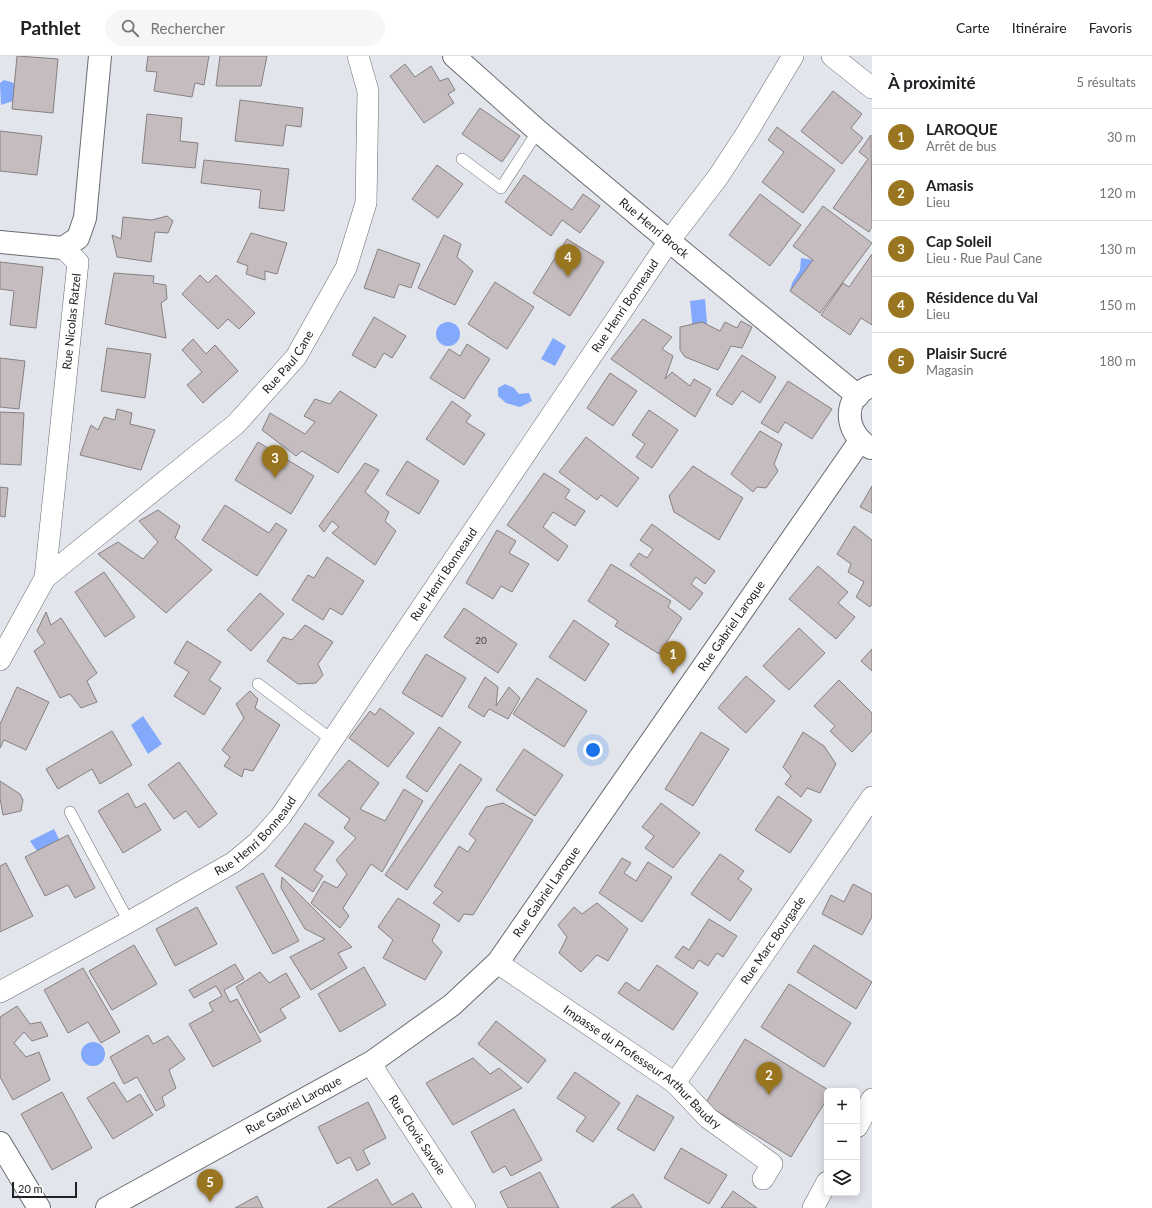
<!DOCTYPE html>
<html lang="fr">
<meta charset="utf-8">
<style>
body{margin:0;font-family:Lato,sans-serif;background:#f6f6f6;color:#202124}
.controls{position:absolute;right:12px;bottom:12px;display:grid;overflow:hidden;border-radius:6px;box-shadow:0 2px 10px #0003}
.controls button{width:36px;height:36px;display:grid;place-items:center;padding:0;border:0;border-bottom:1px solid #e0e0e0;background:#fff;color:#202124;font:20px sans-serif}
.scale{position:absolute;left:12px;bottom:10px;width:65px;box-sizing:border-box;padding-left:4px;border:2px solid #222325;border-top:0;font-size:11px;line-height:14px;white-space:nowrap;color:#222325;-webkit-text-stroke:3px #fff;paint-order:stroke}
.you{position:absolute;left:593px;top:694px;width:14px;height:14px;margin:-10px;border:3px solid #fff;border-radius:50%;background:#1a73e8;box-shadow:0 0 0 6px #1a73e833}
.badge{display:grid;place-items:center;width:26px;height:26px;border-radius:50%;background:#99751f;color:#fff;font-size:13px;font-weight:700}
.pin{position:absolute;translate:-50% -33px;filter:drop-shadow(0 1px 2px #0008)}
.pin::after{content:'';position:absolute;top:21px;width:14px;height:12px;background:inherit;clip-path:polygon(0 0,100% 0,50% 100%)}
.list{margin:0;padding:0;list-style:none}
h2{display:flex;justify-content:space-between;align-items:center;height:52px;margin:0;padding:0 16px;font-size:17px}
h2 small{font-size:13px;font-weight:400;color:#757577}
.list li{display:grid;grid-template-columns:26px 1fr auto;gap:12px;align-items:center;box-sizing:border-box;height:56px;padding:0 16px;border-top:1px solid #e0e0e0}
.list b{display:block;font-size:15px;white-space:nowrap}
.list p{margin:0;font-size:13px;white-space:nowrap;color:#757577}
.list em{font-size:13px;font-style:normal;color:#757577}
.icon{flex:none;width:22px;height:22px;fill:none;stroke:currentColor;stroke-width:2;stroke-linecap:round;stroke-linejoin:round}
.map{position:relative;flex:none;width:872px;height:1152px;overflow:hidden}
header{display:flex;align-items:center;gap:24px;box-sizing:border-box;height:56px;padding:0 20px;background:#fff;border-bottom:1px solid #e0e0e0}
header strong{font-size:19px}
nav{display:flex;gap:22px;margin-inline-start:auto;font-size:14px}
.search{width:280px;height:36px;background:#f6f6f6;display:flex;align-items:center;gap:10px;box-sizing:border-box;padding:0 14px;border-radius:22px;color:#757577;font-size:15px}
main{display:flex}
aside{flex:1;background:#fff}
.map>svg:first-child{display:block}
.water{fill:#82a9fb}
.building{fill:#c4bcbe;stroke:#878081}
.lines{fill:none;stroke-linecap:round;stroke-linejoin:round}
.lane-casing{stroke:#696b70;stroke-width:12}
.street-casing{stroke:#696b70;stroke-width:22}
.secondary-casing{stroke:#696b70;stroke-width:24}
.lane{stroke:#fff;stroke-width:11}
.street{stroke:#fff;stroke-width:21}
.secondary{stroke:#fff;stroke-width:22}
.labels{text-anchor:middle;stroke-width:4;stroke-linejoin:round;paint-order:stroke}
.number-label{font-size:10px;fill:#4a494b}
.street-label{font-size:12px;fill:#222325;stroke:#fff}
</style>
<header>
<strong>Pathlet</strong>
<div class="search"><svg class="icon" aria-label="search" viewBox="0 0 24 24"><circle cx="10" cy="10" r="6"/><path d="M15 15l6 6"/></svg>Rechercher</div>
<nav><a>Carte</a><a>Itinéraire</a><a>Favoris</a></nav>
</header>
<main>
<div class="map">
<svg width="872" height="1152" viewBox="0 0 872 1152">
<rect width="100%" height="100%" fill="#e3e5ec"/>
<path class="water" d="M4 24 14 27 16 44 1 49 0 27Z
M801 202 813 204 790 235 792 227 800 214Z
M705 243 708 278 693 275 690 245Z
M436 278a12 12 0 1 1 24 0a12 12 0 1 1-24 0Z
M553 282 566 290 555 310 541 303Z
M505 328 514 332 519 338 529 337 532 345 520 351 506 347 498 340V332Z
M143 660 162 688 148 698 131 669Z
M54 773 62 789 39 798 30 785Z
M81 998a12 12 0 1 1 24 0a12 12 0 1 1-24 0Z"/>
<path class="building" d="M17 0 58 3 53 57 12 53Z
M148 0H209L204 29 195 27 192 41 154 35 157 16 146 15Z
M220 0H267L261 30H216Z
M405 8 415 21 431 10 440 25 448 22 455 34 448 38 454 47 424 67 390 20Z
M833 35 862 58 851 72 863 82 842 108 801 75Z
M240 44 303 52 301 71 286 69 283 90 235 85Z
M480 52 520 80 502 106 462 78Z
M147 58 182 62 180 85 198 87 195 112 142 107Z
M777 71 835 114 803 157 762 126 784 96 768 84Z
M0 75 42 80 37 119 0 115Z
M871 79 872 171 869 176 833 152 868 103 859 96Z
M204 104 289 113 284 155 259 152 261 134 201 127Z
M437 109 463 128 438 162 412 143Z
M524 119 572 154 583 138 600 150 580 177 562 164 551 180 505 146Z
M760 138 801 169 770 210 729 179Z
M823 150 872 187 820 257 790 235 813 204 793 190Z
M167 160 173 165 168 177 155 176 151 206 117 201 112 179 121 183 123 161 152 164Z
M251 177 287 187 277 218 265 215V224L246 218 248 210 237 206Z
M444 179 461 188 457 201 473 215 455 249 418 232Z
M567 183 604 206 570 260 533 237Z
M378 193 420 208 411 232 399 228 394 242 364 232Z
M872 198V269L861 262 850 279 821 259 843 227 849 231Z
M0 206 43 211 36 272 10 269 14 235 0 233Z
M114 217 154 220 153 227 166 229 167 243 161 247 166 282 105 268Z
M200 219 208 227 216 219 255 257 239 273 228 263 218 273 182 238Z
M495 226 534 251 507 293 468 268Z
M374 261 406 280 392 302 384 297 375 312 352 299Z
M643 263 672 281 662 293 673 300 665 323 672 316 690 330 694 323 711 333 695 361 611 303Z
M741 265 752 271 742 292 731 290 718 314 685 301 680 294V271L702 266 720 275 725 266 737 272Z
M193 283 206 298 215 289 238 315 203 347 187 329 202 316 182 294Z
M467 288 490 303 464 343 430 322 449 293 460 300Z
M107 292 151 298 145 342 101 335Z
M742 299 776 321 760 347 742 335 732 349 716 339Z
M0 302 25 305 19 353 0 351Z
M610 317 637 335 613 370 587 352Z
M788 325 832 353 812 383 785 366 778 377 761 367Z
M340 335 377 359 338 417 302 395 296 400 262 374 270 357 305 378 315 366 304 360 315 343 330 348Z
M452 345 471 359 466 366 485 378 464 409 426 383Z
M117 353 132 357 130 368 155 374 141 414 80 399 91 369 98 374 104 361 115 364Z
M649 354 678 374 652 412 636 401 645 388 632 379Z
M0 356 24 357 21 409 0 408Z
M760 375 782 388 774 408 778 415 766 432 757 431 753 436 731 418Z
M586 381 639 422 617 451 601 439 597 444 559 416Z
M258 386 314 420 291 458 235 424Z
M407 405 439 425 419 458 386 438Z
M365 407 379 414 365 436 389 456 385 465 396 475 375 509 332 477 339 471 332 465 324 476 319 470Z
M693 410 743 442 719 484 674 456 669 440Z
M544 417 570 434 565 442 585 455 575 470 553 456 543 471 568 490 558 505 507 469Z
M872 430V457L860 451Z
M0 431 8 432 5 461 0 460Z
M225 449 269 477 276 467 287 474 257 520 202 484Z
M158 454 180 470 175 482 212 514 166 557 98 498 118 486 143 503 158 486 139 465Z
M652 468 715 515 705 528 696 521 691 528 703 537 690 554 630 509 639 497 647 502 653 493 640 484Z
M854 470 872 484V548L870 551 856 541 864 526 848 516 851 508 837 498Z
M497 474 516 485 509 497 529 508 512 536 501 530 493 543 466 527Z
M327 501 364 525 342 559 330 552 323 564 292 544 308 519 314 522Z
M611 508 671 545 668 551 682 562 659 598 615 570 618 565 588 545Z
M818 510 848 536 838 547 855 561 836 583 789 543Z
M104 516 135 561 105 581 75 536Z
M260 537 284 558 251 595 227 574Z
M464 552 517 588 498 617 444 581Z
M46 556 51 569 61 562 97 617 87 625 97 646 81 652 70 638 60 642 34 595 45 587 37 575Z
M574 564 609 588 585 625 549 601Z
M305 569 333 586 318 608 323 619 316 627 298 628 267 605 283 581 292 584Z
M799 572 825 597 789 634 763 610Z
M187 585 221 606 209 624 221 632 204 659 174 640 189 616 174 607Z
M872 593V615L861 605Z
M426 598 466 622 442 661 402 637Z
M746 620 775 645 746 677 718 652Z
M485 621 498 631 496 650 509 631 520 642 508 663 489 653 484 661 468 651Z
M537 622 587 655 564 691 513 658Z
M839 624 872 657V675L852 696 830 675 835 670 814 650Z
M17 631 49 646 26 694 4 684 0 692V668Z
M250 635 258 643 255 652 280 669 253 715 244 713 242 721 224 710 230 701 222 694 244 662 236 648Z
M380 652 414 677 388 711 349 682 370 655 375 659Z
M439 671 461 686 427 736 406 721Z
M112 675 132 709 100 728 92 713 58 733 46 713Z
M701 676 729 693 693 750 665 733Z
M803 676 824 690 836 708 820 737 807 732 801 741 785 728 791 720 783 711Z
M524 693 563 719 535 760 496 734Z
M349 704 379 727 360 753 385 765 404 733 423 745 382 816 371 808 343 852 349 860 340 872 311 847 324 825 337 832 347 818 336 804 356 782 344 772 350 763 318 739Z
M179 706 217 758 199 772 186 755 174 763 148 729Z
M460 708 482 723 407 834 385 819Z
M0 725 20 738 23 744 21 755 3 759 0 742Z
M128 737 136 752 145 747 161 774 123 797 98 755Z
M778 740 812 764 790 797 755 774Z
M503 747 533 764 473 859 464 858 459 866 433 847 443 836 434 830 459 790 468 796 476 784 469 778 486 751Z
M661 747 700 777 673 812 645 792 654 780 642 771Z
M305 767 334 786 314 814 323 820 313 836 275 810Z
M68 779 95 832 75 842 68 829 45 840 25 801Z
M720 798 744 815 738 823 752 833 730 865 691 838Z
M622 802 631 807 624 817 636 825 648 806 672 821 642 866 599 837Z
M6 807 33 860 0 876V810Z
M263 817 299 885 273 898 236 831Z
M282 821 352 891 338 897 347 912 311 934 290 901 325 883 305 873 281 832Z
M853 828 872 838V861L862 879 822 858 831 839 844 846Z
M398 842 440 869 432 885 442 896 425 924 383 902 393 884 378 871Z
M597 847 628 873 608 905 597 899 581 916 559 897 567 881 558 869 574 851 582 858Z
M197 851 217 888 175 910 156 873Z
M709 863 737 880 723 901 717 897 708 910 699 904 693 913 675 901 683 890 689 894Z
M134 889 157 928 112 954 89 915Z
M814 889 872 926 856 953 797 916Z
M235 908 244 923 224 934 230 946 237 943 261 985 213 1011 189 968 213 955 209 947 222 940 216 930 194 942 189 934Z
M657 909 698 937 673 974 618 937 626 926 639 935Z
M364 911 386 949 340 976 318 938Z
M83 912 120 976 101 987 88 966 68 977 44 934Z
M260 916 269 927 286 917 300 941 280 953 286 962 260 977 236 931Z
M789 928 851 967 824 1011 761 971Z
M17 950 30 968 41 966 48 980 32 985 24 976 14 987 26 1001 39 996 50 1024 13 1044 0 1021V961Z
M496 965 546 1004 528 1027 478 988Z
M148 979 153 988 168 980 185 1003 169 1014 176 1032 162 1041 165 1050 156 1055 137 1021 124 1028 110 1001Z
M745 983 830 1035H827V1043L791 1101 705 1048Z
M473 1002 490 1018 499 1012 522 1032 453 1069 426 1027Z
M575 1016 620 1047 593 1086 576 1075 586 1061 557 1042Z
M114 1026 127 1046 140 1038 153 1059 113 1083 87 1042Z
M62 1036 92 1092 52 1114 21 1058Z
M637 1039 674 1061 654 1095 617 1073Z
M368 1046 386 1082 363 1094 370 1108 357 1115 350 1101 337 1108 318 1071Z
M514 1053 542 1104 511 1120 505 1110 493 1117 471 1076Z
M681 1092 727 1119 709 1148 664 1122Z
M540 1116 559 1152H508L500 1136Z
M377 1123 392 1149 413 1137 422 1152H327Z
M733 1135 757 1152H721Z
M633 1138 642 1152H611Z
M257 1140 263 1152H235Z"/>
<g class="lines">
<g class="lane-casing">
<path id="lane" d="M462 103 501 132 538 75
M258 628 332 684
M70 756 129 866"/>
</g>
<g class="street-casing">
<g id="street">
<path d="M832 0 872 32"/>
<path id="s1" d="M45 522 78 206 63 192"/>
<path id="s2" d="M0 604 45 522 236 368 296 301 346 212 366 147 368 35 358 0"/>
<path id="s3" d="M498 906 505 912 675 1027 708 1062 772 1108 763 1123"/>
<path id="s4" d="M0 936 129 866 234 806 258 786 281 760 669 185 718 121 748 75 793 0"/>
<path id="s5" d="M372 1006 377 1018 465 1152"/>
<path id="s6" d="M675 1027 872 741"/>
<path d="M857 1071 872 1043"/>
<path d="M813 1152 827 1126"/>
</g>
</g>
<g class="secondary-casing">
<g id="secondary">
<path id="s7" d="M454 0 538 75 669 185 858 340"/>
<path d="M0 186 63 192 78 182 85 162 100 0"/>
<path d="M871 392C844 378 841 340 872 330"/>
<path d="M0 1087 39 1152"/>
<path id="s8" d="M107 1152 372 1006 452 949 498 906 860 385"/>
</g>
</g>
<use href="#lane" class="lane"/>
<use href="#street" class="street"/>
<use href="#secondary" class="secondary"/>
</g>
<g class="labels">
<g class="number-label">
<text x="481" y="588">20</text>
</g>
<g class="street-label">
<text dy="4" stroke="none"><textPath href="#s7" startOffset="264">Rue Henri Brock</textPath></text>
<text dy="4" stroke="none"><textPath href="#s4" startOffset="949">Rue Henri Bonneaud</textPath></text>
<text dy="4" stroke="none"><textPath href="#s1" startOffset="258">Rue Nicolas Ratzel</textPath></text>
<text dy="4" stroke="none"><textPath href="#s2" startOffset="420">Rue Paul Cane</textPath></text>
<text dy="4" stroke="none"><textPath href="#s4" startOffset="625">Rue Henri Bonneaud</textPath></text>
<text dy="4" stroke="none"><textPath href="#s8" startOffset="873">Rue Gabriel Laroque</textPath></text>
<text dy="4" stroke="none"><textPath href="#s4" startOffset="301">Rue Henri Bonneaud</textPath></text>
<text dy="4" stroke="none"><textPath href="#s8" startOffset="549">Rue Gabriel Laroque</textPath></text>
<text dy="4" stroke="none"><textPath href="#s6" startOffset="173">Rue Marc Bourgade</textPath></text>
<text dy="4" stroke="none"><textPath href="#s3" startOffset="179">Impasse du Professeur Arthur Baudry</textPath></text>
<text dy="4" stroke="none"><textPath href="#s8" startOffset="213">Rue Gabriel Laroque</textPath></text>
<text dy="4" stroke="none"><textPath href="#s5" startOffset="86">Rue Clovis Savoie</textPath></text>
</g>
</g>
</svg>
<div class="controls">
<button>+</button>
<button>−</button>
<button><svg class="icon" aria-label="layers" viewBox="0 0 24 24"><path d="M12 4l9 5-9 5-9-5zM3 14l9 5 9-5"/></svg></button>
</div>
<div class="scale">20 m</div>
<div class="you"></div>
<div class="pin badge" style="left:673px;top:618px">1</div>
<div class="pin badge" style="left:769px;top:1039px">2</div>
<div class="pin badge" style="left:275px;top:422px">3</div>
<div class="pin badge" style="left:568px;top:221px">4</div>
<div class="pin badge" style="left:210px;top:1146px">5</div>
</div>
<aside>
<h2>À proximité<small>5 résultats</small></h2>
<ul class="list">
<li><span class="badge">1</span><div><b>LAROQUE</b><p>Arrêt de bus</p></div><em>30 m</em></li>
<li><span class="badge">2</span><div><b>Amasis</b><p>Lieu</p></div><em>120 m</em></li>
<li><span class="badge">3</span><div><b>Cap Soleil</b><p>Lieu · Rue Paul Cane</p></div><em>130 m</em></li>
<li><span class="badge">4</span><div><b>Résidence du Val</b><p>Lieu</p></div><em>150 m</em></li>
<li><span class="badge">5</span><div><b>Plaisir Sucré</b><p>Magasin</p></div><em>180 m</em></li>
</ul>
</aside>
</main>
